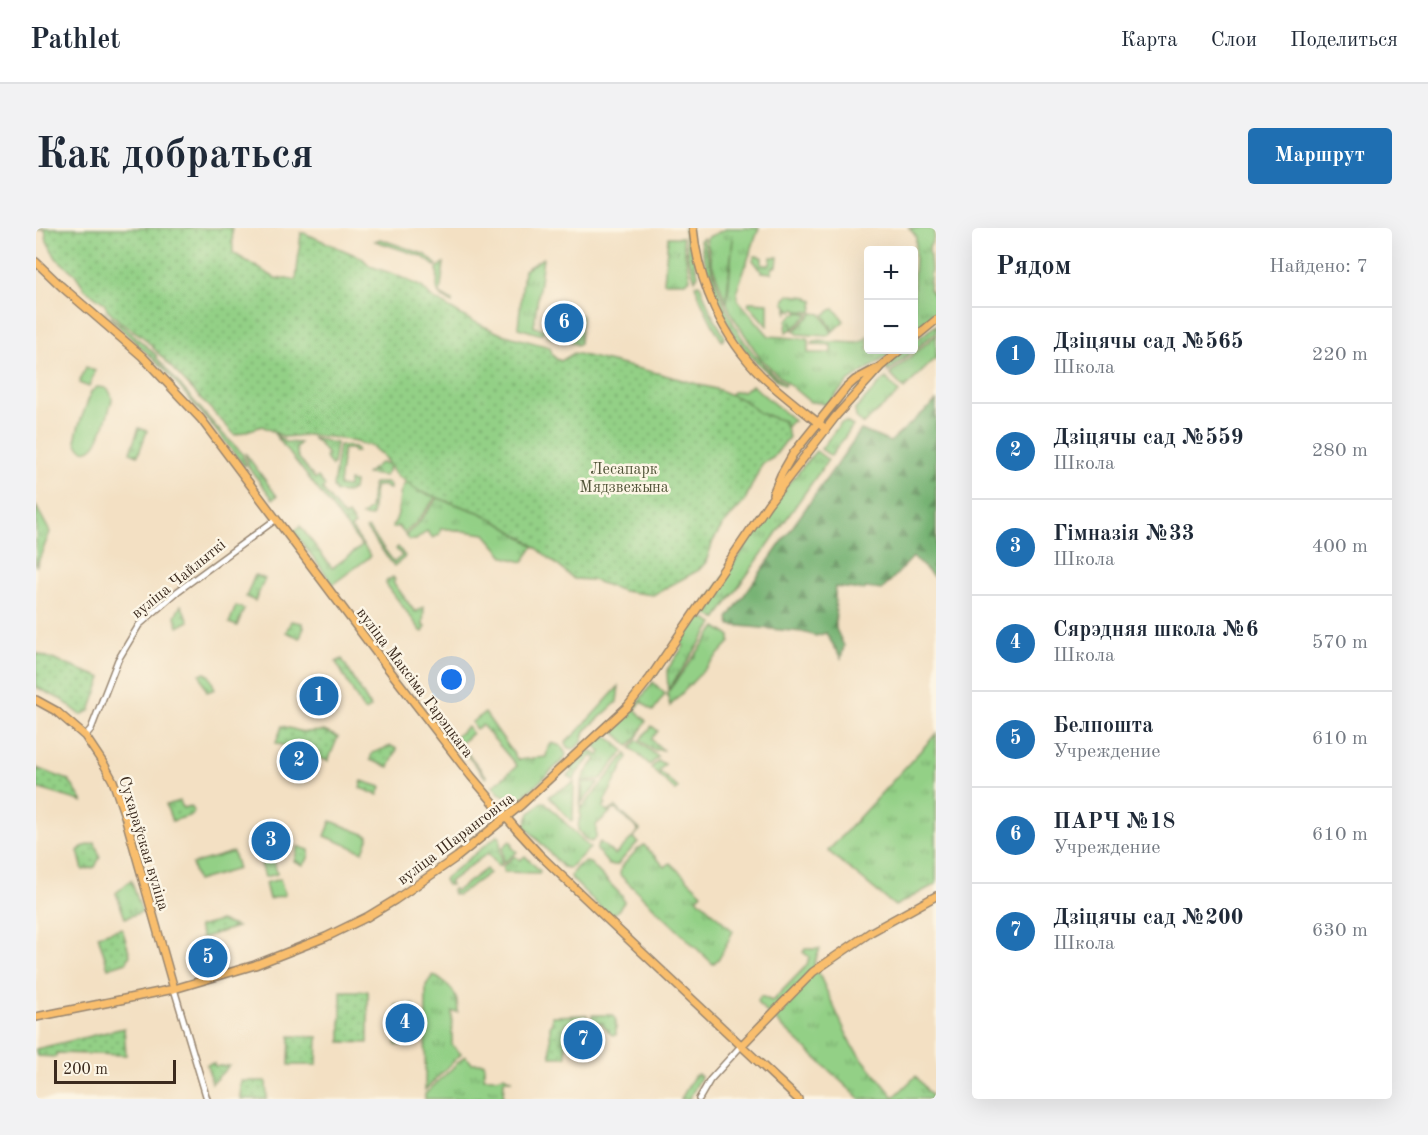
<!DOCTYPE html>
<html lang="ru">
<meta charset="utf-8">
<style>
body{margin:0;font-family:"Old Standard TT",serif;background:#f2f2f3;color:#1f2937}
.controls{position:absolute;right:18px;top:18px;display:grid;overflow:hidden;border-radius:6px;box-shadow:0 6px 24px #0002}
.controls button{width:54px;height:54px;display:grid;place-items:center;padding:0;border:0;border-bottom:2px solid #e0e1e3;background:#fff;color:#1f2937;font:30px sans-serif}
.scale{position:absolute;left:18px;bottom:15px;width:122px;box-sizing:border-box;padding-left:6px;border:3px solid #3b2a1e;border-top:0;font-size:16px;line-height:21px;white-space:nowrap;color:#3b2a1e;-webkit-text-stroke:4px #fcf5e5;paint-order:stroke}
.you{position:absolute;left:416px;top:452px;width:21px;height:21px;margin:-15px;border:4px solid #fff;border-radius:50%;background:#1a73e8;box-shadow:0 0 0 9px #1a73e833}
.badge{display:grid;place-items:center;width:39px;height:39px;border-radius:50%;background:#1f6fb2;color:#fff;font-size:20px;font-weight:700}
.pin{position:absolute;translate:-50% -50%;border:3px solid #fff;box-shadow:0 2px 6px #0006}
.list{margin:0;padding:0;list-style:none}
h2{display:flex;justify-content:space-between;align-items:center;height:78px;margin:0;padding:0 24px;font-size:26px}
h2 small{font-size:20px;font-weight:400;color:#747a83}
.list li{display:grid;grid-template-columns:39px 1fr auto;gap:18px;align-items:center;box-sizing:border-box;height:96px;padding:0 24px;border-top:2px solid #e0e1e3}
.list b{display:block;font-size:22px;white-space:nowrap}
.list p{margin:0;font-size:20px;white-space:nowrap;color:#747a83}
.list em{font-size:20px;font-style:normal;color:#747a83}
.map{position:relative;flex:none;width:900px;height:871px;overflow:hidden;border-radius:6px}
header{display:flex;align-items:center;gap:36px;box-sizing:border-box;height:84px;padding:0 30px;background:#fff;border-bottom:2px solid #e0e1e3}
header strong{font-size:28px}
nav{display:flex;gap:33px;margin-inline-start:auto;font-size:21px}
.intro{display:flex;align-items:center;justify-content:space-between;box-sizing:border-box;height:144px;padding:0 36px}
h1{margin:0;font-size:42px}
.button{padding:15px 27px;border-radius:6px;background:#1f6fb2;color:#fff;font-size:21px;font-weight:700}
main{display:flex;gap:36px;padding:0 36px}
aside{flex:1;background:#fff;border-radius:6px;box-shadow:0 6px 24px #0002}
.map>svg:first-child{display:block}
.grass{fill:url(#grass-tufts);stroke:#677d52;stroke-width:1.5}
.forest{fill:url(#forest-firs);stroke:#586e48;stroke-width:1.5}
.park{fill:url(#park-dots);stroke:#677d52;stroke-width:1.5}
.garden{fill:#93d086;stroke:#677d52;stroke-width:1.5}
.lines{fill:none;stroke-linecap:round;stroke-linejoin:round}
.minor-casing{stroke:#978570;stroke-width:8}
.major-casing{stroke:#978570;stroke-width:10}
.minor{stroke:#fff;stroke-width:5}
.major{stroke:#f9be6d;stroke-width:7}
.labels{text-anchor:middle;stroke-width:5;stroke-linejoin:round;paint-order:stroke}
.park-label{font-size:16px;fill:#515438;stroke:#fcf5e5}
.street-label{font-size:16px;fill:#3b2a1e;stroke:#fcf5e5}
</style>
<header>
<strong>Pathlet</strong>
<nav><a>Карта</a><a>Слои</a><a>Поделиться</a></nav>
</header>
<div class="intro"><h1>Как добраться</h1><a class="button">Маршрут</a></div>
<main>
<div class="map">
<svg width="900" height="871" viewBox="0 0 900 871">
<defs>
<pattern id="grass-tufts" width="24" height="20" patternUnits="userSpaceOnUse" patternTransform="scale(1.5)"><rect width="24" height="20" fill="#93d086"/><path d="M3 7l-1-3M5 7V3M7 7l1-3M15 17l-1-3M17 17v-4M19 17l1-3" fill="none" stroke="#79a96d"/></pattern>
<pattern id="forest-firs" width="22" height="20" patternUnits="userSpaceOnUse" patternTransform="scale(1.5)"><rect width="22" height="20" fill="#76b273"/><path d="M5 1l3.5 6h-7zM16 11l3.5 6h-7z" fill="#62915e"/></pattern>
<pattern id="park-dots" width="8" height="8" patternUnits="userSpaceOnUse" patternTransform="scale(1.5)"><rect width="8" height="8" fill="#93d086"/><path d="M2 2h.1M6 6h.1" fill="none" stroke="#79a96d" stroke-width="1.8" stroke-linecap="round"/></pattern>
</defs>
<rect width="100%" height="100%" fill="#fcf5e5"/>
<filter id="ink" filterUnits="userSpaceOnUse"><feTurbulence type="fractalNoise" baseFrequency=".0167" numOctaves="2"/><feDisplacementMap in="SourceGraphic" scale="12" xChannelSelector="R" yChannelSelector="G"/><feConvolveMatrix kernelMatrix="1 2 1 2 8 2 1 2 1" color-interpolation-filters="sRGB"/></filter>
<filter id="wash" filterUnits="userSpaceOnUse"><feTurbulence type="fractalNoise" baseFrequency=".008" numOctaves="4" result="noise"/><feDisplacementMap in="SourceGraphic" scale="24" xChannelSelector="R" yChannelSelector="G"/><feGaussianBlur stdDeviation="1.35" result="paint"/><feColorMatrix in="noise" values="0 0 0 0 0 0 0 0 0 0 0 0 0 0 0 0 0 1.4 0 .05"/><feComposite in="paint" operator="in"/></filter>
<g filter="url(#wash)">
<rect width="100%" height="100%" fill="#f3e0c3"/>
<path class="grass" d="M648 0H652L654 14 662 47 659 52 652 30Z
M692 0H723L701 62V69L702 72 733 108 770 111 772 112V125H795V117L776 116 778 113 822 115 827 113 832 108V122H858L843 134 813 153 790 177 785 175 774 174 744 149 724 130 696 87 691 76 697 10 690 75 675 33 670 10Z
M873 0H898V9L893 20 895 41 893 61 897 67 900 65V87L878 104V48L880 10 879 7Z
M632 9H646L654 51 649 54H628Z
M667 10C683 70 698 116 749 156L748 158C730 143 711 128 699 108 682 79 671 46 664 12Z
M344 11 390 27 401 37 399 38 387 29 339 13Z
M719 28 726 29V37H734L735 29H742L741 38 736 40V45L726 44 717 32Z
M507 30 498 99 508 101 506 106H503L482 100 488 42Z
M408 35 404 66 416 73V75C393 62 404 62 401 40Z
M662 56 664 57 675 85 689 109 686 113C675 95 666 77 659 57Z
M753 67 773 69V71L778 73 776 84 763 83 760 80 756 83 753 80V82L751 85V77L748 76 749 71Z
M713 74 732 75V96L731 98 712 76Z
M797 81H799L808 93 797 103 788 87Z
M518 83 522 85 523 88H514L513 101 522 102 520 110H516L512 108 510 103 512 86 513 84Z
M67 84 91 101 120 127 121 130 183 202 206 225 210 237 208 238 175 196 127 140Z
M763 84 773 86 757 101 755 93 756 101 750 104 751 92 754 89H755L758 86H761Z
M777 85 785 86 796 104 791 108 762 106 758 103Z
M539 86 545 87 546 89 544 115 541 117 535 114 534 110V103H542L543 90 536 89Z
M900 97V104L852 144 850 140 852 135 868 122H878V114Z
M900 107V130L868 161 854 146Z
M850 150 863 165 827 196 820 189 819 182 844 155Z
M716 157 758 193 755 194 750 200 748 193 723 185 707 172 694 167 697 164 707 163Z
M810 194 817 198 795 228 785 221 805 195Z
M237 204 249 214 264 215 260 221 262 229 279 251 282 249 289 258 286 261 308 289 312 287 319 297 315 300 335 328 297 356 258 304 264 298 296 340 326 318Z
M276 210 300 215 297 237 296 238 289 229 292 227C287 220 283 214 276 210Z
M303 217 318 219 321 221V224H317V221H307L303 258 312 259 313 253 318 254 317 262 311 265 300 264 297 259Z
M780 223 792 232 680 391C674 388 668 386 668 378L753 255Z
M209 225 241 268 237 271 213 240Z
M344 235 353 236 352 243 349 248 330 246 334 243 341 244 335 242Z
M370 254 382 263 400 269 379 296 368 305 362 298 357 300 356 298C367 286 359 266 370 254Z
M337 255H351L354 258V261L350 260 349 258H339L336 289 326 288 334 281Z
M402 270 445 285 467 297 498 318 487 334 469 329 449 306 405 300 403 307 397 310 391 303 380 312H373L369 307 380 298Z
M0 278 14 304 0 339Z
M332 300 358 334 366 328 360 321 362 319 369 328 368 330 358 338 330 301Z
M357 349 359 352 357 354 379 384 388 379V380L387 398 390 399 387 404 385 403 350 356V353Z
M663 390H668L677 396 632 462 631 442 648 418 644 415 660 392Z
M680 399 694 408V414L634 478 631 465Z
M306 431 335 480 328 483 300 434Z
M617 454 629 466 617 483 606 474 599 481 610 493 601 509 593 518 576 502C593 489 604 471 617 454Z
M583 458 581 474 549 503 546 514 538 521 532 520 530 515 531 513 540 505Z
M449 485 482 532 510 529 512 519 516 515 525 518 530 526 529 530 483 573 464 566 457 558 481 538 446 497 440 501 437 497 436 494Z
M616 498 622 503 615 511 627 522H617L604 512Z
M431 499 433 500 436 505 424 516 451 549 450 550 418 512 419 509Z
M900 506V656L859 678 792 623Z
M571 508 588 523 565 551 546 553 548 547 560 531 556 527 541 545 538 552 531 548 537 543 534 540 552 523H555L563 528 565 524 559 518 567 509Z
M601 512 622 529 614 537 595 520Z
M590 526 592 529 568 574 570 576 567 579 572 584 580 579 604 602 597 609 602 614 581 637H573L561 622V618L564 614 579 627 597 609 602 602 581 582 578 581 560 597V610L555 614 548 610 542 602 543 591H544L545 554V581Z
M622 533 629 536 623 543 642 560 640 563 615 540Z
M538 554 537 591 535 593 513 568Z
M547 554H563L546 574Z
M506 574H509L554 620 533 640 527 639 489 598 494 585Z
M462 607 464 609 465 637 462 638 452 625 413 654 415 657H411L408 652 409 650Z
M474 613 477 616 475 618 481 624 467 635V619Z
M608 617 629 639 634 635 666 665 661 670 697 703 684 729 677 736 584 647 585 639 601 622Z
M479 628 484 632 489 628 504 643 503 645 468 644 467 642V638Z
M550 634 554 635 586 668 588 674C584 680 580 687 572 687L536 651 535 648C537 642 544 635 550 634Z
M450 641 453 645 422 667 417 666 416 662 418 661 420 663Z
M95 652 106 684 89 690 80 665Z
M769 721H784L778 735 816 818 858 869 880 848 898 871H824L723 777 721 773 725 768 736 773 771 737 773 729 767 724Z
M397 747C414 757 422 764 422 784H416V817L425 826 389 862 390 757Z
M429 828 436 835H448V850H461L468 848 475 852H468L467 871H389V866Z
M662 846 665 849 653 871H645L658 848Z"/>
<path class="forest" d="M900 173V351L877 329 846 362 830 360 828 362 799 359 800 401 808 418 805 430 790 405 780 408 766 404 694 397 692 390 825 202 854 214Z"/>
<path class="park" d="M0 0H196L197 25 239 50 260 52 265 5H268L326 30 334 38 360 47 386 59 395 69 432 91 465 106 514 119C516 126 517 131 525 133L538 125 621 145 683 162 707 172 723 185 748 193 753 209 737 230 726 236 708 274 686 298 677 313 670 334 663 342 617 367 587 363 556 352 538 351 495 315 467 297 445 285 382 263 359 246 348 229 335 218 303 210 272 207 248 209 226 198 199 207 106 108 83 93 71 81 68 75 49 61 39 46 20 30 11 13 9 1 0 2Z
M103 200 111 203 102 227 94 224Z
M219 347 229 351 219 373 210 369Z
M145 377 153 393 142 399 139 388Z
M255 393 266 395 268 399 264 410 250 404Z
M0 425 66 450 54 483 45 487 26 472 0 459Z
M169 445 173 447 179 461 171 464 164 446Z
M246 498 267 504 288 503 302 509 292 533 240 515Z
M355 518 361 521 353 539 334 532 336 525Z
M0 540 33 552 47 574 0 560Z
M326 553 345 559 342 567 324 560Z
M144 573 147 580 155 578 158 583 156 587 136 593 130 577Z
M59 615 64 629 59 639 47 642 42 623 46 619Z
M262 619H264L273 622C274 626 271 635 267 637L258 633Z
M184 693 201 699 166 710 162 699Z
M86 700 94 727 91 734 72 740 62 707Z
M305 763H332V815L305 814Z
M551 787V795L529 796 530 829H515L514 797 516 796V788Z
M556 787H577L580 793V807H576L565 795H556Z
M88 800 90 827 20 825V829L1 828 0 821Z
M254 808 282 809 281 837H253Z
M178 835 179 838H193L176 855 171 836Z
M205 853H230L231 871H205Z"/>
<path class="garden" d="M50 139 59 143 53 159 43 155Z
M61 159C71 159 75 162 76 172 73 182 65 213 57 219 49 227 39 219 40 209 42 195 51 178 55 164Z
M200 378 208 381 201 398 193 395Z
M295 593 333 608 327 624 289 608Z
M197 624 202 641 161 653 156 636Z
M238 633 241 646 229 649 225 636Z
M244 651 249 667 233 671 229 655Z
M360 777H378V817H360Z"/>
</g>
<g filter="url(#ink)">
<g class="lines">
<g class="minor-casing">
<path id="minor" d="M49 508 55 501 82 432 103 397 142 363 239 292
M138 761 171 871
M663 871 674 852 705 818"/>
</g>
<g class="major-casing">
<path id="major" d="M657 0C662 54 687 110 726 148 746 167 769 184 790 201
M0 34 25 58 106 128 165 191 351 439 435 548 480 601 503 626 574 694 762 871
M878 110 900 92
M737 266 745 247 757 226 810 160 819 152 840 141
M0 472 20 483 49 508 69 538 77 553 89 588 138 761
M0 789 138 761 219 737 290 709 331 689 359 672 421 629 485 577 592 478 614 450 732 276 800 188 845 138 864 122
M705 818 777 744 835 704 900 668"/>
</g>
<use href="#minor" class="minor"/>
<use href="#major" class="major"/>
</g>
</g>
<g class="labels">
<g class="park-label">
<text x="588" y="246">Лесапарк<tspan x="588" dy="18">Мядзвежына</tspan></text>
</g>
<g class="street-label">
<text transform="translate(142 350) rotate(-39)" y="6">вуліца Чайлыткі</text>
<text transform="translate(380 454) rotate(53)" y="6">вуліца Максіма Гарэцкага</text>
<text transform="translate(419 610) rotate(-37)" y="6">вуліца Шаранговіча</text>
<text transform="translate(109 615) rotate(73)" y="6">Сухараўская вуліца</text>
</g>
</g>
</svg>
<div class="controls">
<button>+</button>
<button>−</button>
</div>
<div class="scale">200 m</div>
<div class="you"></div>
<div class="pin badge" style="left:283px;top:468px">1</div>
<div class="pin badge" style="left:263px;top:533px">2</div>
<div class="pin badge" style="left:235px;top:613px">3</div>
<div class="pin badge" style="left:369px;top:795px">4</div>
<div class="pin badge" style="left:172px;top:730px">5</div>
<div class="pin badge" style="left:528px;top:95px">6</div>
<div class="pin badge" style="left:547px;top:812px">7</div>
</div>
<aside>
<h2>Рядом<small>Найдено: 7</small></h2>
<ul class="list">
<li><span class="badge">1</span><div><b>Дзіцячы сад №565</b><p>Школа</p></div><em>220 m</em></li>
<li><span class="badge">2</span><div><b>Дзіцячы сад №559</b><p>Школа</p></div><em>280 m</em></li>
<li><span class="badge">3</span><div><b>Гімназія №33</b><p>Школа</p></div><em>400 m</em></li>
<li><span class="badge">4</span><div><b>Сярэдняя школа №6</b><p>Школа</p></div><em>570 m</em></li>
<li><span class="badge">5</span><div><b>Белпошта</b><p>Учреждение</p></div><em>610 m</em></li>
<li><span class="badge">6</span><div><b>ПАРЧ №18</b><p>Учреждение</p></div><em>610 m</em></li>
<li><span class="badge">7</span><div><b>Дзіцячы сад №200</b><p>Школа</p></div><em>630 m</em></li>
</ul>
</aside>
</main>
